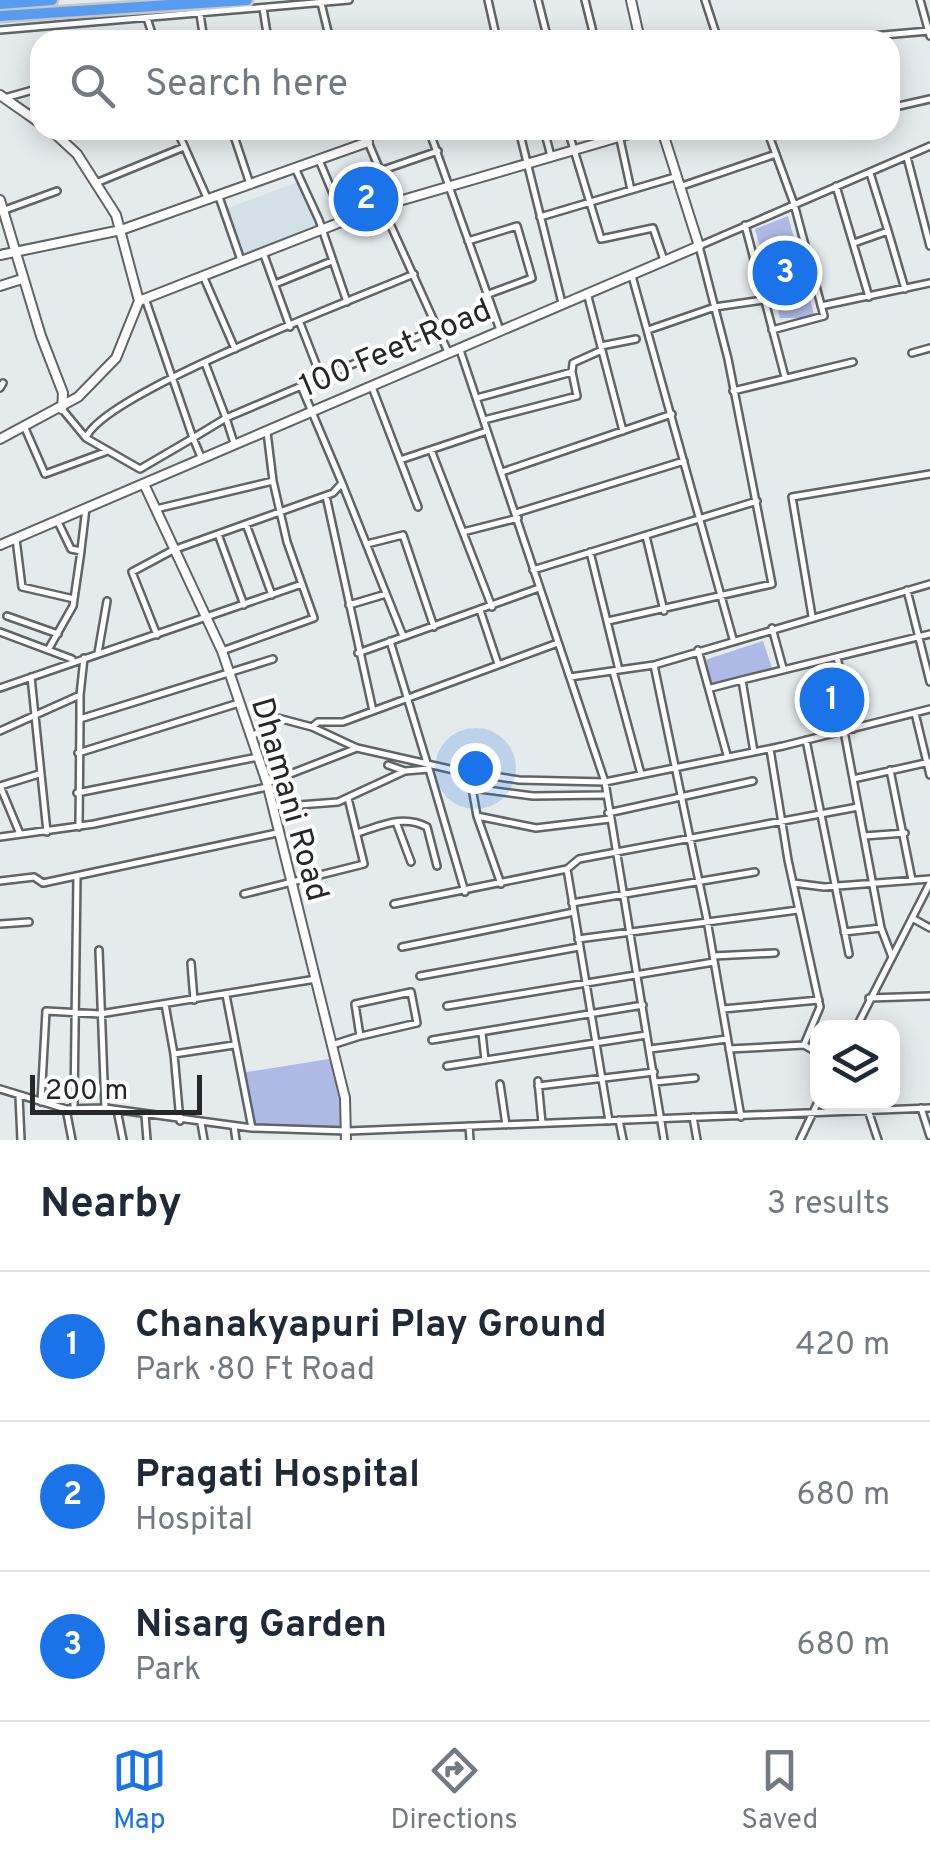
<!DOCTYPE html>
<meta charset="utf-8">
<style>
body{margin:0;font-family:Overpass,sans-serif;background:#f2f2f3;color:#1f2937}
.controls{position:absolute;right:30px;bottom:30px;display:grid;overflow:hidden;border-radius:20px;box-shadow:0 5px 25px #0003}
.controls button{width:90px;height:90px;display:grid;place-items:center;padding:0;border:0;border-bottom:2px solid #e0e1e3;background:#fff;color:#1f2937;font:50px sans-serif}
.scale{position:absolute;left:30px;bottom:25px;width:172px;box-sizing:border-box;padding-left:10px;border:5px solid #252728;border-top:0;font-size:28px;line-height:35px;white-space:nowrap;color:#252728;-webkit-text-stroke:8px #fff;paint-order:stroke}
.you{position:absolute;left:475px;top:768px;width:35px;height:35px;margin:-25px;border:8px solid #fff;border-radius:50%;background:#1a73e8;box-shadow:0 0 0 15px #1a73e833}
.badge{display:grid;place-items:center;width:65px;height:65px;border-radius:50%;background:#1a73e8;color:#fff;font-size:32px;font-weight:700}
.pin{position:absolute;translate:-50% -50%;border:5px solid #fff;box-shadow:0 2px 10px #0006}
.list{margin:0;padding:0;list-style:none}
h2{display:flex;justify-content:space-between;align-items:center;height:130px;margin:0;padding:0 40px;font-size:42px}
h2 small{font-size:32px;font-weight:400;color:#747a83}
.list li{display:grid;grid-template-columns:65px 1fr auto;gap:30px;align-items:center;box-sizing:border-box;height:150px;padding:0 40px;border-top:2px solid #e0e1e3}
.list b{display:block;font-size:38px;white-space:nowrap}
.list p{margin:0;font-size:32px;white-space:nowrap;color:#747a83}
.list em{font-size:32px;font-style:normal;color:#747a83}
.icon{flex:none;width:55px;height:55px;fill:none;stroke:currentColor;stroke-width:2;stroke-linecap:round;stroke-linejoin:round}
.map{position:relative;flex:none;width:930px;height:1140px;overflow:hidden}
.search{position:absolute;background:#fff;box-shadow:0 5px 25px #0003;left:30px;right:30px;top:30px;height:110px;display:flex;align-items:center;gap:25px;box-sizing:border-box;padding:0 35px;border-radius:30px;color:#747a83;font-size:38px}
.sheet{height:580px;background:#fff}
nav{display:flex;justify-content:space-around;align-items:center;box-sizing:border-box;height:140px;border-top:2px solid #e0e1e3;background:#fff;font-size:28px;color:#747a83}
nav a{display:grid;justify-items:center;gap:5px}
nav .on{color:#1a73e8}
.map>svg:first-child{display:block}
.built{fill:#d4e0e8}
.green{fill:#aebae5}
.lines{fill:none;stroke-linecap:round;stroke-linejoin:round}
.street-casing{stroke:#5f6467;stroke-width:10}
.secondary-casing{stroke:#5f6467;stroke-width:12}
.highway-casing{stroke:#c6c7c7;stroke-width:15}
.street{stroke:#fff;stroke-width:5}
.secondary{stroke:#fff;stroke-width:8}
.highway{stroke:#589cef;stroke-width:10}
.labels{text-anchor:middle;stroke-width:8;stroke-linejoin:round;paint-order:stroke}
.street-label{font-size:32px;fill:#252728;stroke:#fff}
</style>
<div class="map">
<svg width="930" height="1140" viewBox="0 0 930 1140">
<rect width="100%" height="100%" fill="#e5eaed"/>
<path class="built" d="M298 182 316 227 245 254 226 209Z"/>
<path class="green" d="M788 216 815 318H780L755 229Z
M763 641 774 674 706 694 696 663Z
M836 671 849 723 828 726 816 676Z
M335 1058 348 1131 252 1128 241 1073Z"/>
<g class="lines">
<g class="street-casing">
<path id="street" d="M488 0 497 40
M538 0 548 40
M585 0 595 40
M705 0 718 40
M920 0 930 36
M321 3 330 40
M263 8 268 40
M200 14 204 40
M147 18 154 40
M0 30 349 0
M826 40 929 31
M8 97 40 88
M890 108 930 99
M177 130 208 200
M232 130 250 184
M279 130 280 133
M363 130 393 201
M429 130 500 330
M519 130 562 303
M544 130 551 156
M568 130 601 239 653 228 664 260
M618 130 631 190
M767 130 794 204 824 316 772 330
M770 137 798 130
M907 157 930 246
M319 160 344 220
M296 170 319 220 347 302
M380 171 438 151
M96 183 184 147
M836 186 869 297
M679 187 776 154
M219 197 241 260
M382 206 448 352
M2 211 57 191
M540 217 675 177
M745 225 785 377
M888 231 905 289
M468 241 517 226 532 278 486 295
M854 243 888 231 870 173
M264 255 290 327
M632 276 733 639
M204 278 235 349
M275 284 332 261
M587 293 623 431
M821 306 930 283
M300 323 321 377
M648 330 715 307 763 300
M601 346 636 339
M460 350 605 782 664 1140
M912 353 930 348
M205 363 226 418 438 328
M372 387 418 507
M0 388 3 383
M733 391 853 362
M477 398 572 372 573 363 602 350
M62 409 86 438 140 469
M484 420 577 396 572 372
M24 426 45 474 105 452
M86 438C103 393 358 298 414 274
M431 450 492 607
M201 457 193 438 226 418 234 443
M400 460 487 431
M140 469 193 438 146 301
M502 472 672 414
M342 483 403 636
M326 496 373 711
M156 509 273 481 267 432
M516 513 684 461
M246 524 272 595
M463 532 518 518
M218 534 244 605
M646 536 664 611
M16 539 22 587 74 599
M367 544 403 535 434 627
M81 550 86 508
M590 552 619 670
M533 570 757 501
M907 590 930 682
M349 605 386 594
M480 610 498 664
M7 616 58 634
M812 616 792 497 930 474
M608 621 772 584 728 359 699 246 930 146
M772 628 783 668
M0 632 72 659
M157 635 132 572 173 550 333 493 342 483 301 386
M390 641 427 763
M48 650 73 606 81 551 71 549 57 520
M698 650 727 755
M222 651 314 618 287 542 273 481
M98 653 107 601
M358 653 539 588
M837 657 853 729
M654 665 707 920 741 1117
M613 671 641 774
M31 677 47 832
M570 677 654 665 930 584
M0 688 302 584
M711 688 742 680
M80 695 84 658
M915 713 930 775
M312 727 318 722H343L555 644
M0 731 80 695V719L273 659
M844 731 881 928 892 957
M251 737 278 718 312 727 357 748 454 770 519 780 605 782 783 746 930 709
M806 740 849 954
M770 749 788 860 820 1007 804 1045 818 1053
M754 752 742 680 930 634
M78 753 239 703
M388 765 405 771
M890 770 912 880
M853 779 930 762
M267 783 357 748
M77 793 258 757
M273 807 338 802 405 771 429 769 465 892
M608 813 753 781
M477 816 472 788 533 796 604 795
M396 822 411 862
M79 827 80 719
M357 833C381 826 403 814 427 827L437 866
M20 834 0 786 39 774
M864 836 905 833
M0 837 94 824 267 787
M0 881 34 877 43 883 277 833
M793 883 824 887 930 879
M501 884 477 816 536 828 610 819
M244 894 364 864 348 798
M572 903 755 872
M394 904 567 869
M912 918 930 928
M0 924 29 922
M844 932 881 928
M578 939 798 910
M402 947 574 912
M99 950 105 1108
M713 956 775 953
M191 963 194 1000
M420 976 579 947
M226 995 252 1128
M869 998 930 996
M165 1004 174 1054 234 1045
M447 1006 714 962
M723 1009 819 1000
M856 1028 930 883
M482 1033 485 1060
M432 1040 643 1005
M332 1045 360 1036 355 1004 411 992 417 1023 361 1036
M650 1049 727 1039
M729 1049 804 1045
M174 1054 180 1121
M447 1066 646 1035
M538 1081 542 1123
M655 1082 695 1078
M500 1084 506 1125
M538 1086 654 1072
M0 1089 66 1109 105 1108 252 1128 348 1131 930 1108
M19 1096 21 1140
M41 1102 46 1011 100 1014 316 979
M74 1105 77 876
M921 1108 930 1136
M66 1109 72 1140
M117 1110 123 1140
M868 1110 878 1140
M145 1115 147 1140
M693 1117 697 1140
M619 1120 623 1140
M609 1121 567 869 579 859 858 807
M201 1123 204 1140
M234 1126 236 1140
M469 1126 470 1140
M800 1140 818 1102"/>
</g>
<g class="secondary-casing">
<path id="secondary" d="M631 0 640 40
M0 95 40 123
M0 200 41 336 63 393 62 409
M0 255 121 230 368 142
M0 286 22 279
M139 301 382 206 643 130
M0 439 78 397 116 358 139 301 116 215 77 154 51 130
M144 484 222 651 267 783 345 1098 346 1140
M0 545 699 246 662 130"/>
</g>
<g class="highway-casing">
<path id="highway" d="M0 4 52 0
M0 16 247 0"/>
</g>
<use href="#street" class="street"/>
<use href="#secondary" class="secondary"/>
<use href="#highway" class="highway"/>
</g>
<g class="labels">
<g class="street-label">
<text transform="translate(395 347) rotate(-23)" y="11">100 Feet Road</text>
<text transform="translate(291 799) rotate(74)" y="11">Dhamani Road</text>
</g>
</g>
</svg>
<div class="controls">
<button><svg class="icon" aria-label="layers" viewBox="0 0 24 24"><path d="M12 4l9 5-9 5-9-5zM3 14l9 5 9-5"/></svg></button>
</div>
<div class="scale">200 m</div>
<div class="you"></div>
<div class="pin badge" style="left:832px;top:700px">1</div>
<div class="pin badge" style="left:366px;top:199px">2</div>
<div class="pin badge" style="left:785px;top:273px">3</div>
<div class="search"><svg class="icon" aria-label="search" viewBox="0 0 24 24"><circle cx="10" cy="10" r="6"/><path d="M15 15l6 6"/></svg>Search here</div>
</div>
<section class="sheet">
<h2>Nearby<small>3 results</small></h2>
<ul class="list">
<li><span class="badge">1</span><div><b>Chanakyapuri Play Ground</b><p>Park · 80 Ft Road</p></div><em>420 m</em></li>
<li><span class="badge">2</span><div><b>Pragati Hospital</b><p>Hospital</p></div><em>680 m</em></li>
<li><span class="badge">3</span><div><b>Nisarg Garden</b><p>Park</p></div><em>680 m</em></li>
</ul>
</section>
<nav>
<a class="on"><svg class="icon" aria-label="map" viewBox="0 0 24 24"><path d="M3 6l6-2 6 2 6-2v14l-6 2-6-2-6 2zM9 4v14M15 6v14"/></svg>Map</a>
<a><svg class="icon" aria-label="directions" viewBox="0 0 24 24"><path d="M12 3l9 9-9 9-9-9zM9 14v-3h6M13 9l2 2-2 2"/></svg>Directions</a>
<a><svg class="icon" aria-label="saved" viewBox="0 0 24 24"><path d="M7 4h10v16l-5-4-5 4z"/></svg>Saved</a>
</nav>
